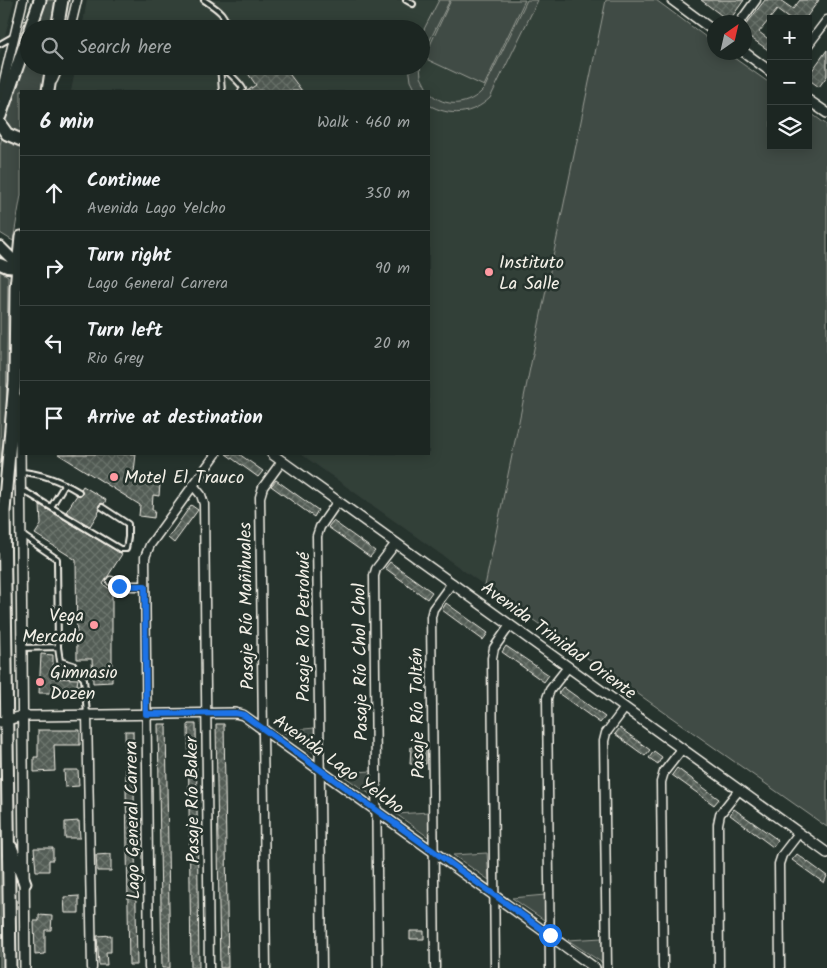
<!DOCTYPE html>
<meta charset="utf-8">
<style>
body{margin:0;font-family:Kalam,sans-serif;background:#29322f;color:#f1f3f6}
.controls{position:absolute;right:15px;top:15px;display:grid;overflow:hidden;border-radius:0px;box-shadow:0 2px 12px #0003}
.controls button{width:45px;height:45px;display:grid;place-items:center;padding:0;border:0;border-bottom:1px solid #3a4340;background:#1c2622;color:#f1f3f6;font:25px sans-serif}
.compass{position:absolute;left:707px;top:15px;width:45px;height:45px;border-radius:50%;background:#1c2622;box-shadow:0 2px 12px #0003;rotate:34deg}
.stop{position:absolute;width:15px;height:15px;margin:-11px;border:4px solid #1a73e8;border-radius:50%;background:#fff}
.stop.end{background:#1a73e8;border-color:#fff;box-shadow:0 1px 5px #0008}
.list{margin:0;padding:0;list-style:none}
h2{display:flex;justify-content:space-between;align-items:center;height:65px;margin:0;padding:0 20px;font-size:21px}
h2 small{font-size:16px;font-weight:400;color:#a0a5a5}
.list li{display:grid;grid-template-columns:32px 1fr auto;gap:15px;align-items:center;box-sizing:border-box;height:75px;padding:0 20px;border-top:1px solid #3a4340}
.list b{display:block;font-size:19px;white-space:nowrap}
.list p{margin:0;font-size:16px;white-space:nowrap;color:#a0a5a5}
.list em{font-size:16px;font-style:normal;color:#a0a5a5}
.icon{flex:none;width:28px;height:28px;fill:none;stroke:currentColor;stroke-width:2;stroke-linecap:round;stroke-linejoin:round}
.map{position:relative;flex:none;width:827px;height:968px;overflow:hidden}
.search{position:absolute;background:#1c2622;box-shadow:0 2px 12px #0003;left:20px;top:20px;width:410px;height:55px;display:flex;align-items:center;gap:12px;box-sizing:border-box;padding:0 18px;border-radius:28px;color:#a0a5a5;font-size:19px}
.panel{position:absolute;background:#1c2622;box-shadow:0 2px 12px #0003;left:20px;top:90px;width:410px;height:365px;border-radius:0px}
.map>svg:first-child{display:block}
.built{fill:#333f39}
.grass{fill:#414b45;stroke:#9a9e96}
.building{fill:url(#building-cross-hatch);stroke:#f4f1e8}
.lines{fill:none;stroke-linecap:round;stroke-linejoin:round}
.service-casing{stroke:#f4f1e8;stroke-width:8}
.minor-casing{stroke:#f4f1e8;stroke-width:11}
.tertiary-casing{stroke:#f4f1e8;stroke-width:12}
.secondary-casing{stroke:#f4f1e8;stroke-width:14}
.primary-casing{stroke:#f4f1e8;stroke-width:15}
.service{stroke:#26332d;stroke-width:4}
.minor{stroke:#26332d;stroke-width:8}
.tertiary{stroke:#26332d;stroke-width:9}
.secondary{stroke:#26332d;stroke-width:10}
.primary{stroke:#26332d;stroke-width:11}
.route{stroke:#1a73e8;stroke-width:6}
.poi-dot{fill:#ff9aa2;stroke:#26332d;stroke-width:2}
.labels{text-anchor:middle;stroke-width:5;stroke-linejoin:round;paint-order:stroke}
.poi-label{font-size:18px;fill:#f4f1e8;stroke:#26332d;text-anchor:start}
.street-label{font-size:18px;fill:#f4f1e8;stroke:#26332d}
</style>
<div class="map">
<svg width="827" height="968" viewBox="0 0 827 968">
<defs>
<pattern id="building-cross-hatch" width="8" height="8" patternUnits="userSpaceOnUse" patternTransform="scale(1.25)"><rect width="8" height="8" fill="#525c55"/><path d="M0 0l8 8M0 8l8-8" fill="none" stroke="#6c746d"/></pattern>
</defs>
<rect width="100%" height="100%" fill="#26332d"/>
<filter id="ink" filterUnits="userSpaceOnUse"><feTurbulence type="fractalNoise" baseFrequency=".02" numOctaves="2"/><feDisplacementMap in="SourceGraphic" scale="10" xChannelSelector="R" yChannelSelector="G"/><feConvolveMatrix kernelMatrix="1 2 1 2 8 2 1 2 1" color-interpolation-filters="sRGB"/></filter>
<g filter="url(#ink)">
<path class="built" d="M0 0H14L0 55Z
M87 0H606L485 586 301 454H429V91H71L76 66H421V29H82Z"/>
<path class="grass" d="M44 0H55L51 29H35Z
M439 0H450L421 58V35Z
M451 0H525L484 86 424 58Z
M527 0H538L490 98C472 115 450 117 429 105V92C445 109 469 106 484 89Z
M606 0H656L714 43V52L727 53 771 84V146H808V111L827 125V827L485 586Z
M29 48V66H45L41 91H21V195L13 241 0 233V145L9 106Z
M409 66H420L421 77 428 91H416L411 81Z
M0 271 8 276 6 424 0 468Z
M315 728 317 755 282 731Z
M2 731 5 968H0V732Z
M372 771 374 797 339 773Z
M429 812 431 839 396 814Z
M487 853 489 880 453 855Z
M545 895 547 922 512 898Z
M602 938 604 964 568 940Z"/>
<path class="building" d="M701 0H744L729 21Z
M765 0H780L793 9 800 0H819L805 19H789L777 10 759 32 771 41V52L744 33V27Z
M827 50V76L819 87 808 79V76Z
M254 66H294L287 71 302 91H247L256 85 247 72Z
M58 454H136L133 481 160 484 159 496 153 495 152 510H155L154 518 139 516 140 505Z
M226 454H239L263 471 258 477Z
M276 480 318 510 314 517 271 486Z
M83 486 106 500 104 504 99 505 100 510 90 526 66 512 77 495 82 494 81 489Z
M40 505 122 554 103 584 112 591V682L93 683 92 659H77L76 560 35 534 41 525Z
M191 505 198 510 174 543 168 538Z
M333 521 375 551 370 557 328 527Z
M390 562 432 592 427 599 385 568Z
M446 603 488 633 483 640 442 610Z
M506 646 549 675 544 682 502 652Z
M41 654 53 655V678L78 679 77 685H81V693H39Z
M563 687 605 717 600 723 558 693Z
M158 724H166L170 968H162Z
M188 724H196L199 968H191Z
M216 724H224L228 968H220Z
M620 728 650 750 645 756 615 734Z
M38 730H80V745H54L55 771 34 772V757H38Z
M125 731H133L137 965H129Z
M411 747H426V764H410Z
M654 751 662 757 658 764 649 758Z
M677 768 719 799 714 805 672 775Z
M64 770H78L79 786 65 787Z
M734 809 778 840 773 847 730 815Z
M79 821 80 838H65V822Z
M34 848H53V860H49V871H36Z
M111 854V871H97L96 855Z
M797 854 827 876 824 883 792 860Z
M79 896V913H65L64 897Z
M39 915 52 916 51 930H45V954L35 955 34 921H39Z
M410 931H424V939H410Z
M111 935V952H106L107 965H99L97 936Z"/>
<g class="lines">
<g class="service-casing">
<path id="service" d="M204 0C215 8 227 13 226 29
M406 0 413 4
M0 44 14 36
M220 66 222 91
M222 66C227 72 242 84 243 89L241 91
M20 472C42 473 61 481 79 492
M21 489 120 549H126L128 537V524L102 507
M51 507 65 484
M58 647 60 661 73 665 84 679 87 714
M22 648 58 647 57 559 22 535"/>
</g>
<g class="minor-casing">
<path id="minor" d="M740 22 756 0
M70 29 77 0
M808 45 827 20
M53 80 59 66
M0 97 23 0
M193 485 201 495 204 504 209 968
M111 581 122 586H145
M87 714 92 968
M149 968 145 557 150 545 216 454
M266 968 260 497 263 487 282 461
M322 968 317 536 320 527 338 501
M378 968 374 576 376 569 396 543
M435 968 431 617 433 609 452 583
M495 968 492 658 494 648 510 625
M550 968 547 698 550 690 568 667
M607 968 604 741 606 733 625 708
M663 968 661 782 664 772 682 749
M719 968 718 824 720 814 739 790
M780 968 779 864 782 855 799 833"/>
</g>
<g class="tertiary-casing">
<path id="tertiary" d="M672 0 714 31
M744 52 771 72
M808 100 827 113
M17 398 20 447 25 968
M272 454 827 853
M0 722 22 716H35L235 713 243 715 595 968"/>
</g>
<g class="secondary-casing">
<path id="secondary" d="M0 247 11 258 18 268
M0 264 7 267 18 268"/>
</g>
<g class="primary-casing">
<path id="primary" d="M30 29 40 0
M57 29 62 0
M48 91 52 66
M0 116 29 33
M0 124 7 134 21 140
M11 847 25 883
M10 968 4 511 15 382 16 287 21 237"/>
</g>
<use href="#service" class="service"/>
<use href="#minor" class="minor"/>
<use href="#tertiary" class="tertiary"/>
<use href="#secondary" class="secondary"/>
<use href="#primary" class="primary"/>
</g>
</g>
<g class="lines" filter="url(#ink)">
<path class="route" d="M119 586H145L146 714 235 713 244 715 550 935"/>
</g>
<g class="poi-dot">
<circle cx="489" cy="272" r="5"/>
<circle cx="114" cy="477" r="5"/>
<circle cx="94" cy="625" r="5"/>
<circle cx="40" cy="682" r="5"/>
</g>
<g class="labels">
<g class="poi-label">
<text x="499" y="268">Instituto<tspan x="499" dy="21">La Salle</tspan></text>
<text x="124" y="483">Motel El Trauco</text>
<text x="84" y="621" text-anchor="end">Vega<tspan x="84" dy="21">Mercado</tspan></text>
<text x="50" y="678">Gimnasio<tspan x="50" dy="21">Dozen</tspan></text>
</g>
<g class="street-label">
<text transform="translate(246 606) rotate(-91)" y="6">Pasaje Río Mañihuales</text>
<text transform="translate(303 627) rotate(-90)" y="6">Pasaje Río Petrohué</text>
<text transform="translate(559 640) rotate(36)" y="6">Avenida Trinidad Oriente</text>
<text transform="translate(360 662) rotate(-91)" y="6">Pasaje Río Chol Chol</text>
<text transform="translate(417 713) rotate(-91)" y="6">Pasaje Río Toltén</text>
<text transform="translate(339 764) rotate(36)" y="6">Avenida Lago Yelcho</text>
<text transform="translate(192 800) rotate(-91)" y="6">Pasaje Río Baker</text>
<text transform="translate(132 820) rotate(-91)" y="6">Lago General Carrera</text>
</g>
</g>
</svg>
<div class="controls">
<button>+</button>
<button>−</button>
<button><svg class="icon" aria-label="layers" viewBox="0 0 24 24"><path d="M12 4l9 5-9 5-9-5zM3 14l9 5 9-5"/></svg></button>
</div>
<svg class="compass" viewBox="-18 -18 36 36"><path d="M0-13l5 13h-10z" fill="#e53935"/><path d="M0 13l5-13h-10z" fill="#a0a5a5"/></svg>
<div class="stop" style="left:550px;top:935px"></div>
<div class="stop end" style="left:119px;top:586px"></div>
<div class="search"><svg class="icon" aria-label="search" viewBox="0 0 24 24"><circle cx="10" cy="10" r="6"/><path d="M15 15l6 6"/></svg>Search here</div>
<section class="panel">
<h2>6 min<small>Walk · 460 m</small></h2>
<ul class="list">
<li><svg class="icon" aria-label="ahead" viewBox="0 0 24 24"><path d="M12 20V5M6 11l6-6 6 6"/></svg><div><b>Continue</b><p>Avenida Lago Yelcho</p></div><em>350 m</em></li>
<li><svg class="icon" aria-label="right" viewBox="0 0 24 24"><path d="M7 20v-9h11M14 6l5 5-5 5"/></svg><div><b>Turn right</b><p>Lago General Carrera</p></div><em>90 m</em></li>
<li><svg class="icon" aria-label="left" viewBox="0 0 24 24"><path d="M17 20v-9H6M10 6l-5 5 5 5"/></svg><div><b>Turn left</b><p>Rio Grey</p></div><em>20 m</em></li>
<li><svg class="icon" aria-label="arrive" viewBox="0 0 24 24"><path d="M6 21V4h12l-3 4 3 4H6"/></svg><div><b>Arrive at destination</b></div></li>
</ul>
</section>
</div>
